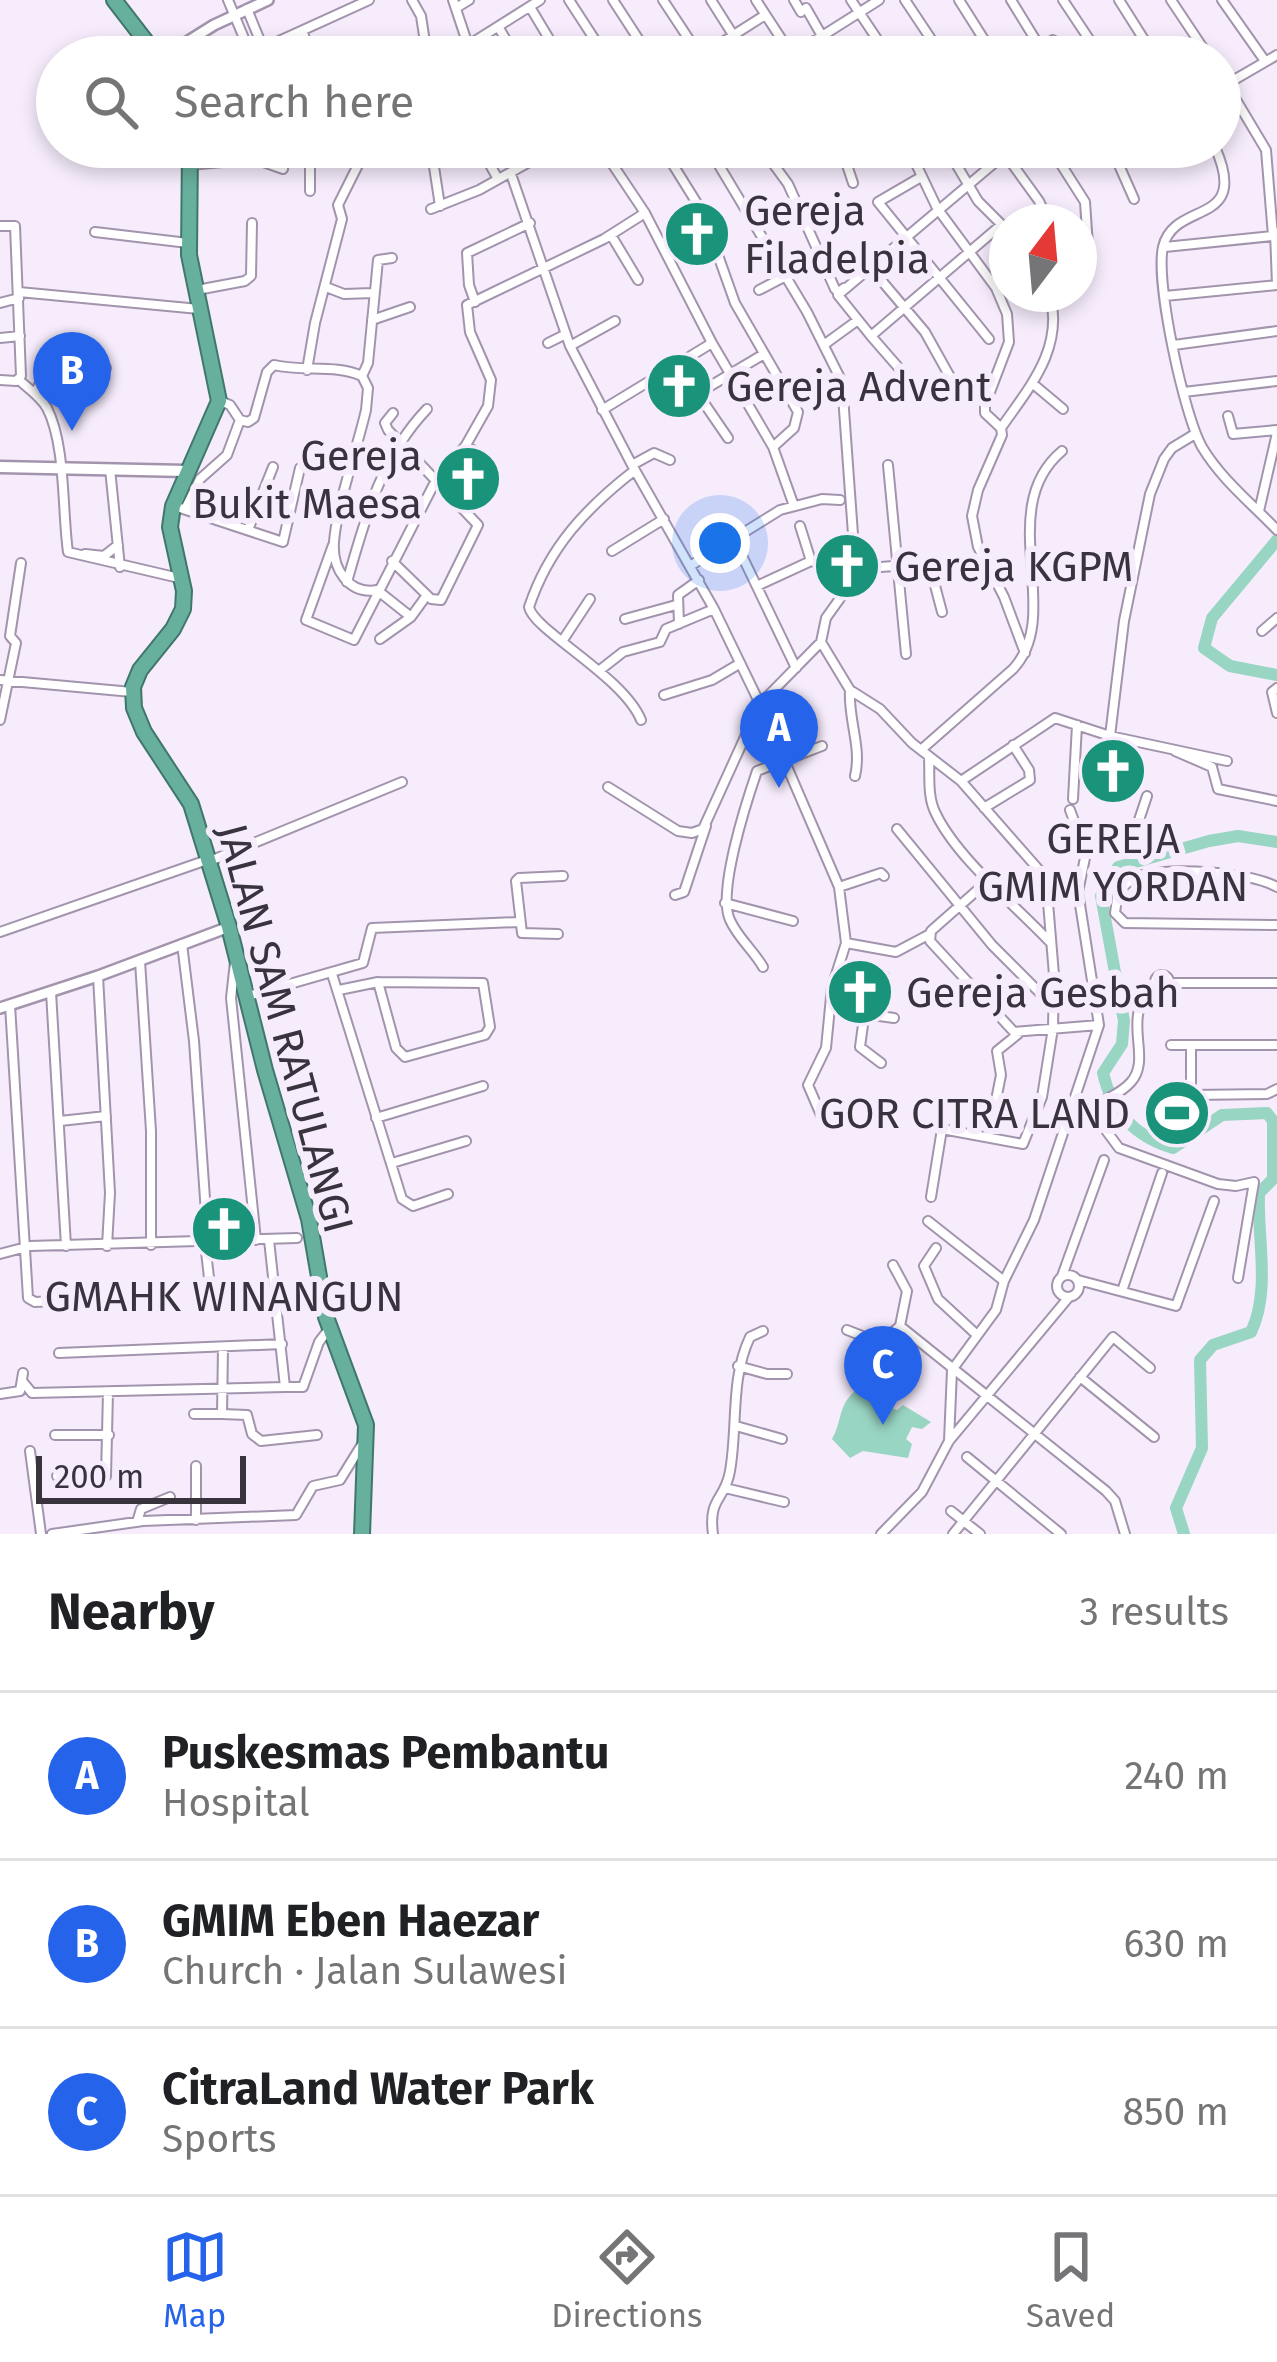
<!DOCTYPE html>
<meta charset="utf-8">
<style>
body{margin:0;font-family:"Fira Sans",sans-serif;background:#f6f6f6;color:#202124}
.compass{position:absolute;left:989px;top:204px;width:108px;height:108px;border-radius:50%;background:#fff;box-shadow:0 6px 18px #0003;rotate:16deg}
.scale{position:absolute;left:36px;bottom:30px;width:210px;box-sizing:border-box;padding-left:12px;border:6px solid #39333d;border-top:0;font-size:33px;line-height:42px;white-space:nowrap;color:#39333d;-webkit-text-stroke:9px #f6ecfc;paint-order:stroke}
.you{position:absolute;left:720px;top:543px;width:42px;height:42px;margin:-30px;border:9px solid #fff;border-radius:50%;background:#1a73e8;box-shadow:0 0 0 18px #1a73e833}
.badge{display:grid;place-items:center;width:78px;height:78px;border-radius:50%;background:#2563eb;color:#fff;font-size:39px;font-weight:700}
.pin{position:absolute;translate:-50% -99px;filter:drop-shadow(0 3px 6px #0008)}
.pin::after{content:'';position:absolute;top:63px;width:42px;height:36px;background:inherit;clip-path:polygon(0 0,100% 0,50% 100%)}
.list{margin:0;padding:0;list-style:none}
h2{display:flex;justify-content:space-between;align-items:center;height:156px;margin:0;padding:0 48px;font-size:51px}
h2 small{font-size:39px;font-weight:400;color:#757577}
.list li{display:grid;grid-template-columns:78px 1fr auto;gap:36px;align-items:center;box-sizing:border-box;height:168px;padding:0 48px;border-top:3px solid #e0e0e0}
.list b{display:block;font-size:45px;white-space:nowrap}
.list p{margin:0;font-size:39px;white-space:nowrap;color:#757577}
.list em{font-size:39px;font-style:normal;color:#757577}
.icon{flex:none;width:66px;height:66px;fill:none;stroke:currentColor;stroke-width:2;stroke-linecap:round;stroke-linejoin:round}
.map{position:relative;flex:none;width:1277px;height:1534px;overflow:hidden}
.search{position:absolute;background:#fff;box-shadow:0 6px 18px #0003;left:36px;right:36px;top:36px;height:132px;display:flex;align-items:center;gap:30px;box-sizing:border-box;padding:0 42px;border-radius:66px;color:#757577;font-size:45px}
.sheet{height:660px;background:#fff}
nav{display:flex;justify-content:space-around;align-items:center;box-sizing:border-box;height:168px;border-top:3px solid #e0e0e0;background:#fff;font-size:33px;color:#757577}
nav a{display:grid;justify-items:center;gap:6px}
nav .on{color:#2563eb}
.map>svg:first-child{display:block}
.water{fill:#99d5c3}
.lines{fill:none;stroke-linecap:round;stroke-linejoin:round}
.river{stroke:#99d5c3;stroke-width:12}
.minor-casing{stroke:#a394ad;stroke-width:12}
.tertiary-casing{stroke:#a394ad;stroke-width:14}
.secondary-casing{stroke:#a394ad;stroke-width:15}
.trunk-casing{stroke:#40776c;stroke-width:18}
.minor{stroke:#fff;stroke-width:8}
.tertiary{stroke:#fff;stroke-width:9}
.secondary{stroke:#fff;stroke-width:10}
.trunk{stroke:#68b09e;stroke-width:14}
.labels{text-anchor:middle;stroke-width:12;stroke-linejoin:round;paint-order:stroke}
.poi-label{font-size:42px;fill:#39333d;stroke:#f6ecfc;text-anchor:start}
.street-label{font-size:42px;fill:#39333d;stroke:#f6ecfc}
</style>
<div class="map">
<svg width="1277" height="1534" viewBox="0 0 1277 1534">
<rect width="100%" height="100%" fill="#f6ecfc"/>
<path class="water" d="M855 1391H865L869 1399 897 1410 903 1405 931 1422 922 1429 912 1427 906 1439 912 1444 908 1458 863 1451 850 1458 832 1439C842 1422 838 1405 855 1391Z"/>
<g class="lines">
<path class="river" d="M1277 540 1212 618 1204 648 1230 666 1277 675
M1184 1534 1176 1508 1202 1448 1200 1360 1213 1345 1251 1332C1271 1291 1257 1238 1259 1193L1273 1179V1121L1267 1113 1222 1115 1173 1148C1135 1137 1112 1112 1103 1073L1122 1044 1124 1021 1101 896 1118 867 1209 841 1238 836 1277 842"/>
<g class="minor-casing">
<path id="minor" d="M228 0 246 43
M453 0 472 57
M569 0 606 57
M613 0 650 57
M663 0 700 56
M711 0 747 57
M756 0 793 57
M794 0 801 12
M851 0 889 57
M905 0 943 57
M959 0 995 57
M1011 0 1046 57
M1063 0 1101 57
M1119 0 1155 57
M1171 0 1209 57
M1222 0 1265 61
M530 7 560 57
M456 8 469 0
M806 8 834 57
M247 9 261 43
M499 28 516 57
M303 33 312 57
M380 46 425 42 421 16 412 0
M467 46 540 0
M792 55 879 0
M244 57 369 0
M699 57 765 15
M1027 57 1053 40
M1227 84 1277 55
M310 147V191
M431 147 440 206
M480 147 498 179
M526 147 535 160
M601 147 645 213 712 343 602 410
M662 147 703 213 735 303 798 412 794 428 773 447
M761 147 788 184 835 289 838 292 844 288
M841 147 853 183
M908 147 937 208 996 288 1007 314 1009 342 985 405V413L1001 428 1002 435 978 490 972 516 978 547 1004 597 1025 653
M946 147 978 201 1007 230
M1000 147 1039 201 1049 222
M1050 147 1085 202 1088 246 1079 252
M1111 147 1134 199
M1215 147C1251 228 1174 199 1163 247 1155 282 1184 415 1202 447 1221 479 1252 504 1277 530
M190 165 255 159 283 169
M511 174 570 346 632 465 714 609 760 704 839 887 846 943 832 987 826 1048 808 1085 821 1115
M921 177 878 202 989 339
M431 209 479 190 556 147
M1001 225 871 336 838 295 1005 154
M0 226H15L21 376 16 381 0 380
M95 232 188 243
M1275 232 1277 284
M611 235 638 280
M1165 247 1273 236 1266 150 1220 73
M870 267 925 332 954 384 962 391 985 400
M326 287 344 294 373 293
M197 290 245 281 251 276 252 223
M759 290 786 276
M19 292 199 309
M1165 296 1277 285
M475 302 469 285 467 253 530 223
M0 303 19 298
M372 320 410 307
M871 336 898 367
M0 338 20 336
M548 343 566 334
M712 343 773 447 794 506
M825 344 858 320
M1174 345 1277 331
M570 346 615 321
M307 370 315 323 342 219 338 205 367 147
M362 376 368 363 378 260 392 258
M19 380C29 389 41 397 47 408 66 445 62 510 68 552L179 578
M1032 383 1063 409
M1184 392 1277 381
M35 394 44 374 106 368
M220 401 230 405 240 420
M1228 416 1233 434 1277 430
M240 420 248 422 254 418 267 372 274 365C304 372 335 364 362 376L368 388 366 410C357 449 337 504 334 542 332 569 349 595 377 590L411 617
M1001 428C1030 386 1064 349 1050 294
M728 438 704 403 702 391 764 354
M466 445 489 464
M632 465 654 453 670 460
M888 465 906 654
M110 469 120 567
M635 470C586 508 549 547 529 607 533 630 623 676 641 720
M174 506 283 542 300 468
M185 509 200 479 227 455 240 420
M1259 511 1277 433
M800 526 811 561
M248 530 273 467
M733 537 796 668
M333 545 306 620 354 640 435 482 466 445 488 406 491 380 470 332 467 305 604 239 645 213
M612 551 664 519
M85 554 104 556 118 545
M392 561 431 599 441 600 478 525 388 430 385 423 393 413
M690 566 780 510 822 499 840 500
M857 569 929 563 942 612
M347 582C365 519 381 457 427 409
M757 586 811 561 839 569
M625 619 676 605
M679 624 678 595 699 580
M1262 631 1277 618
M380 639 411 617 427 595
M563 640 590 599
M821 642 850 690 880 709 912 743 961 781 1046 878 1054 975 1053 1028 1042 1097 1023 1144 942 1129 931 1197
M600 670 623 652 660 642 666 629 714 609
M0 680 132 692
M1277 688 1272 692 1277 713
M850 690C848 720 862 747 855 776
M664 695 712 680 739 664
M0 720 16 643 10 636 21 563
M1110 736 1124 621 1150 494 1164 459 1172 448 1195 434
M922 749 1013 669C1065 614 993 509 1062 451
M1175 751 1212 767 1218 789 1277 801
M929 758C930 776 927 797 936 814 958 859 1015 905 1050 942
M961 781 1055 718 1110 736 1227 761
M608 787 678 831 692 833 703 829 760 704 821 642 826 618 856 576 842 382 807 312 708 147
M1073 799 1077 725
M984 808 1030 780 1029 770 1013 745
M897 829 992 945 1052 1005
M1084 843 1088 839 1120 844 1132 841 1147 796
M210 861 402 782
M990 879 931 931 930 941 1014 1032 1099 1025
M839 887 881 873 884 876
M1277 887C1247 871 1175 868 1142 875 1132 877 1125 885 1118 892L1115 913 1125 923 1277 925
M675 895 684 892 706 826
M725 903 793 921
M0 932 207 860
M558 934 522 933 516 881 519 878 563 876
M846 943 896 952 928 935
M182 944 194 1041 208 1242
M140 961 151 1131V1245
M235 962 231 998 256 1240
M763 967C754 951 738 938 730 920 717 893 746 803 757 771L822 746
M839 967 884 976
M870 973 860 1047 881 1063
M332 974 402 1199 413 1206 448 1194
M1155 982a7 7 0 1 1 14 0a7 7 0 1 1-14 0Z
M98 976 110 1193 107 1246
M1169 983H1277
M339 990 378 982 396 1048 405 1057 485 1035 490 1027 483 983 378 982
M51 992 66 1246
M248 996 363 963 372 928 519 922
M10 1005 28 1298 35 1302 55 1301
M865 1014 894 1018
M1171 1045H1277
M1192 1095 1267 1094 1277 1089
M996 1100 1001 1075 997 1051 1018 1034
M1088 1106 1119 1148 1218 1184 1236 1186 1254 1182 1238 1278
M1191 1112V1045
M1072 1113C1089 1106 1118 1097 1131 1082 1154 1056 1117 1014 1157 986
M376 1118 483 1086
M60 1121 106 1116
M392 1163 466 1141
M928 1221 1004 1281
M205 1243 211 1295 275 1291
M936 1248 924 1266 938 1299 977 1335
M0 1254 30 1246 297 1238
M1057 1286a11 11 0 1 1 22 0a11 11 0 1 1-22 0Z
M1062 1276 1104 1160
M1078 1280 1176 1306 1214 1201
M1122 1291 1162 1173
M900 1326 1106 1491 1115 1501 1125 1534
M847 1330 865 1337 886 1338 900 1326 907 1291 893 1265
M59 1353 282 1344
M738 1366 767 1374H787
M1080 1377 1154 1437
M23 1382 32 1393 285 1387 269 1240
M285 1387H303L319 1342 329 1329
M0 1394 20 1391 23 1373
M194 1414H222L223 1347
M222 1414 247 1415 252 1434 261 1441 317 1435
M736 1426 782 1439
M55 1435H109
M949 1441 952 1370 996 1310 1004 1281 1034 1220 1099 1025 1078 892 1086 853 1070 810
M30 1451 41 1534
M967 1457 1061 1534
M196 1466V1520
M57 1476H106L108 1392
M725 1488 784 1502
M951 1511 980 1534
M137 1522 141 1509 170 1497
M52 1534 143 1521 296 1515 313 1486 340 1480 361 1446
M713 1534C708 1497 725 1501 730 1471 738 1426 730 1379 750 1337L763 1331
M881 1534 922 1492 949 1441 1069 1297
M953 1534 1113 1337 1150 1368"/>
</g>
<g class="tertiary-casing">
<path id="tertiary" d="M163 57 214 25 268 0
M0 1008 98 976 229 927"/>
</g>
<g class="secondary-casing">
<path id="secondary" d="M0 467 186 471"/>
</g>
<g class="trunk-casing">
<path id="trunk" d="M114 0 158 57
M190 147 189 255 219 401 173 506 170 527 184 591 183 609 173 629 140 670 133 687 134 708 144 732 191 804 229 927 265 1070 309 1219 326 1317 366 1425 362 1534"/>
</g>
<use href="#minor" class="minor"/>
<use href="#tertiary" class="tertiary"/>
<use href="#secondary" class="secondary"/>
<use href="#trunk" class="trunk"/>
</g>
<defs>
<g id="church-disc" transform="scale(3.45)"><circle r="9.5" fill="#199379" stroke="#f6ecfc"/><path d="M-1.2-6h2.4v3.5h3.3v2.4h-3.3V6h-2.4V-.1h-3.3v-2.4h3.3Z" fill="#fff"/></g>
<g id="stadium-disc" transform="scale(3.45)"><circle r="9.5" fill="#199379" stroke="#f6ecfc"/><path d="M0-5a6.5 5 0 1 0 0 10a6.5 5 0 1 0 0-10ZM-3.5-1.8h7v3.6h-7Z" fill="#fff"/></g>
</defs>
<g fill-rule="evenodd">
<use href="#church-disc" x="697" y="234"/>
<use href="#church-disc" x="679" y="386"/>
<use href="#church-disc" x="468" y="479"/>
<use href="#church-disc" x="847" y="566"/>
<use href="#church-disc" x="1113" y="771"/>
<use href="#church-disc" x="860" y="992"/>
<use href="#stadium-disc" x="1177" y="1113"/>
<use href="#church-disc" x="224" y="1229"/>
</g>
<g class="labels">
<g class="poi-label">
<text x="744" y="225">Gereja<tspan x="744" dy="48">Filadelpia</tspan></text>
<text x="726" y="401">Gereja Advent</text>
<text x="422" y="470" text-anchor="end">Gereja<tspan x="422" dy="48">Bukit Maesa</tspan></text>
<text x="894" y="581">Gereja KGPM</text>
<text x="1113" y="853" text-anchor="middle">GEREJA<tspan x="1113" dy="48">GMIM YORDAN</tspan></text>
<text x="906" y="1007">Gereja Gesbah</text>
<text x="1130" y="1128" text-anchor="end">GOR CITRA LAND</text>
<text x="224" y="1311" text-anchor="middle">GMAHK WINANGUN</text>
</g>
<g class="street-label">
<text transform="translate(286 1028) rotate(75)" y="15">JALAN SAM RATULANGI</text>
</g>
</g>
</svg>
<svg class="compass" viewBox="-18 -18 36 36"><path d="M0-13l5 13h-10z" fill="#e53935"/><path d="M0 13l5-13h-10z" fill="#757577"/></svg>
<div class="scale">200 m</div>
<div class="you"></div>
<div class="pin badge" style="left:779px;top:788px">A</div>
<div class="pin badge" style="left:72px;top:431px">B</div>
<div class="pin badge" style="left:883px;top:1425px">C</div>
<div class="search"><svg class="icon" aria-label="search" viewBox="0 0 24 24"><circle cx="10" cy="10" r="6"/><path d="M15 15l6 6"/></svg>Search here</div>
</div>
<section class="sheet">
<h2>Nearby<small>3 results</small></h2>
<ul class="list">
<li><span class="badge">A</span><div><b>Puskesmas Pembantu</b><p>Hospital</p></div><em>240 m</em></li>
<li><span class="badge">B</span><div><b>GMIM Eben Haezar</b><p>Church · Jalan Sulawesi</p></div><em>630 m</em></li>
<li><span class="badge">C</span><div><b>CitraLand Water Park</b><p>Sports</p></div><em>850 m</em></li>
</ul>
</section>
<nav>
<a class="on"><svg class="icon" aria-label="map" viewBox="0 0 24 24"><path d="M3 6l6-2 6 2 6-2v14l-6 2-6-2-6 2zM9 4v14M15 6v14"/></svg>Map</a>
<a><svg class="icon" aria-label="directions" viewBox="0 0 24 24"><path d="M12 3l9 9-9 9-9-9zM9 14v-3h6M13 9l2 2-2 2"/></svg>Directions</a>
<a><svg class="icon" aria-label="saved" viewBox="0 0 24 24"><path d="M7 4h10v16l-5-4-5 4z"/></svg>Saved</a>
</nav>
